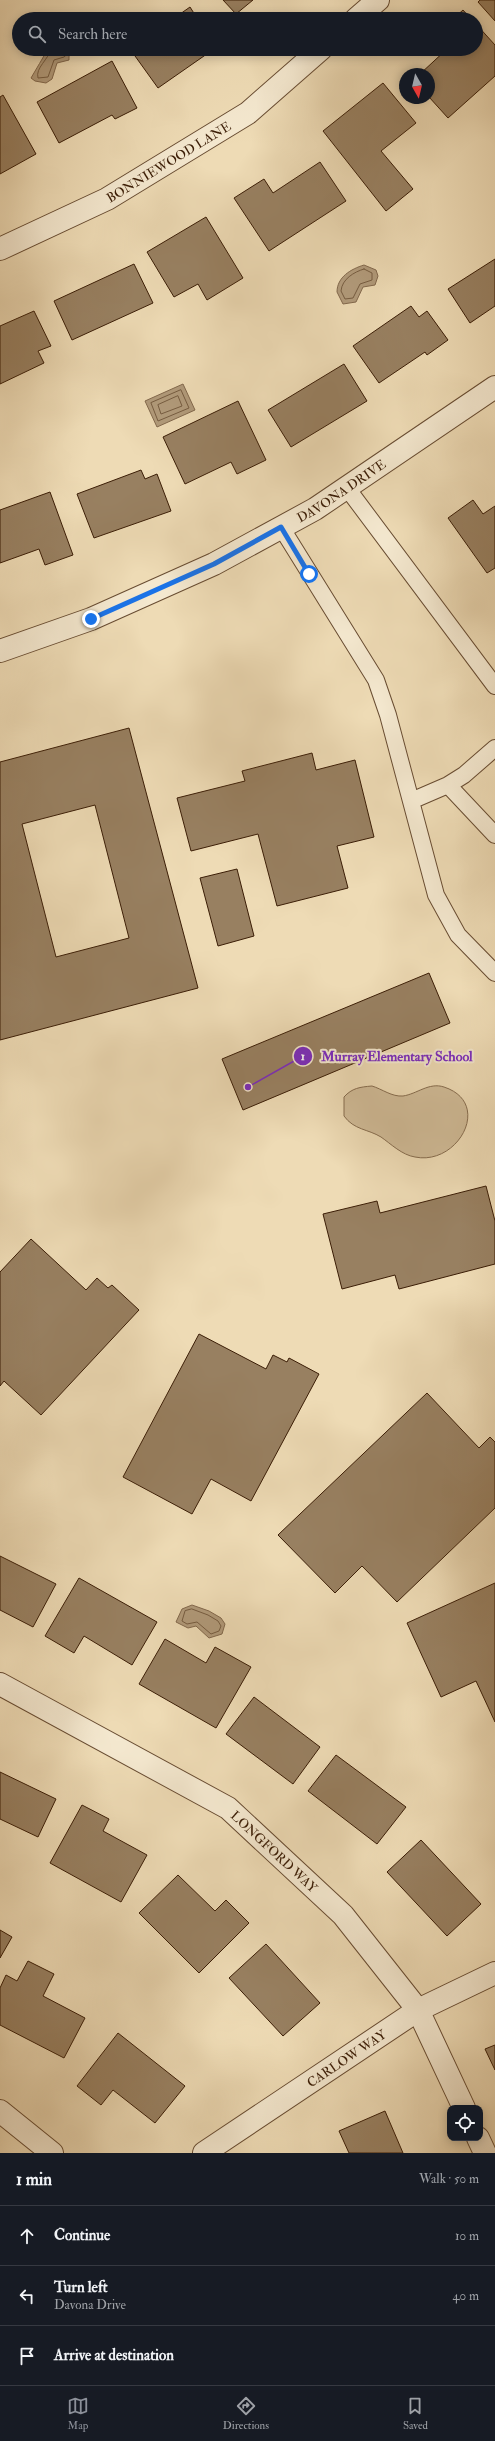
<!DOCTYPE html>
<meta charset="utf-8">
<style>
body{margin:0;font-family:"IM FELL Double Pica",serif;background:#20242c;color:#f1f3f6}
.controls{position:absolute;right:12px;bottom:12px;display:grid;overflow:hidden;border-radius:8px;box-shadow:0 2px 10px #0003}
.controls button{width:36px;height:36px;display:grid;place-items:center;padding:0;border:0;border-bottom:1px solid #363941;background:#171b24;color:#f1f3f6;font:20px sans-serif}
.compass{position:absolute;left:399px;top:68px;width:36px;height:36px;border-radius:50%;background:#171b24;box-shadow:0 2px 10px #0003;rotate:172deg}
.stop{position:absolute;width:12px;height:12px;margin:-9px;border:3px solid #1a73e8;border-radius:50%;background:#fff}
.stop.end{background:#1a73e8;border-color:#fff;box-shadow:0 1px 4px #0008}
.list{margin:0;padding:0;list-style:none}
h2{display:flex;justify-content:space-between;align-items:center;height:52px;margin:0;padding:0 16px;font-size:17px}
h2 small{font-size:13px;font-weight:400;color:#9ea1a6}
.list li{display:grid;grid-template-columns:26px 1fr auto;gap:12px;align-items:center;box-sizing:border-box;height:60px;padding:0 16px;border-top:1px solid #363941}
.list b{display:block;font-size:15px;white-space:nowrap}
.list p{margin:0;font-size:13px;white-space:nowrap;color:#9ea1a6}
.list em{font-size:13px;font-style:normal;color:#9ea1a6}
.icon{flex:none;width:22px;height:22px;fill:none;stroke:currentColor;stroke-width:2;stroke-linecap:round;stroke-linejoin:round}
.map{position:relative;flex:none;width:495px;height:2153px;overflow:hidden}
.search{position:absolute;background:#171b24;box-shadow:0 2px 10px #0003;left:12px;right:12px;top:12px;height:44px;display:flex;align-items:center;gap:10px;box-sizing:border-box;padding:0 14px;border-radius:22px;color:#9ea1a6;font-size:15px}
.sheet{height:232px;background:#171b24}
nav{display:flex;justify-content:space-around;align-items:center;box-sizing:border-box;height:56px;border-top:1px solid #363941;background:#171b24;font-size:11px;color:#9ea1a6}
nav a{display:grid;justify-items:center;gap:2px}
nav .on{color:#8c9099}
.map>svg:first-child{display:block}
.green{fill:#d0bb97;stroke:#866c4e}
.water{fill:#b19a7a;stroke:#82684c}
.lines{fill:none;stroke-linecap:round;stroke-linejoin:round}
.shore{stroke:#765c40;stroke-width:1}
.building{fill:#988061;stroke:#3b1d06;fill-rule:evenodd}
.lane-casing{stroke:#684c32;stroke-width:18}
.street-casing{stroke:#684c32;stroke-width:24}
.lane{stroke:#f4e8cf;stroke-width:16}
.street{stroke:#f4e8cf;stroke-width:22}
.route{stroke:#1a73e8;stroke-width:5}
.labels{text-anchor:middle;stroke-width:4;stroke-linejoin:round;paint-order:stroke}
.street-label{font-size:13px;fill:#3b1d06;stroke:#f4e8cf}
.leader{fill:none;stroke:#7b2cbf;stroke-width:1.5}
.callout-dot{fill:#7b2cbf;stroke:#f4e8cf;stroke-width:1.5}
.mark-label{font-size:12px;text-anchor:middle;font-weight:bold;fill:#fff}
.callout-label{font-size:14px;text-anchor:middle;font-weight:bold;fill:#7b2cbf;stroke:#f4e8cf;stroke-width:4;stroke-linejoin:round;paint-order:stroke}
</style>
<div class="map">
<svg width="495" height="2153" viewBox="0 0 495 2153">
<rect width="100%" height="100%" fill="#eedbb5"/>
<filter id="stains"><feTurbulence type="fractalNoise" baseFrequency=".005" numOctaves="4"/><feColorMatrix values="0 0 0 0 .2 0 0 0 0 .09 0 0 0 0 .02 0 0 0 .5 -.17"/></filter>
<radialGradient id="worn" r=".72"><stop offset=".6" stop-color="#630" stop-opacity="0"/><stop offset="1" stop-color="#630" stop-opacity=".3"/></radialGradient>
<path class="green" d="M372 1086C382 1089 392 1097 403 1096 417 1094 429 1082 444 1087 493 1103 458 1166 415 1157 402 1155 391 1144 381 1137 368 1129 354 1130 344 1116V1097C352 1088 360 1087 372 1086Z"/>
<path class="water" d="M48 49H78L69 56V60L57 63 52 79 46 83 35 81 31 78C37 68 42 59 48 49Z
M364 265 376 270 378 276 375 285 363 287 356 302 343 304 337 292C337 277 351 269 364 265Z
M183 384 195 410 157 427 145 401Z
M192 1605 209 1611 221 1618 225 1624 222 1634 209 1638 196 1626 188 1628 176 1622 182 1609Z"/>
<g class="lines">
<path class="shore" d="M51 49C49 59 35 68 38 78L48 77 54 60 64 57 73 49
M364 269 372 273V280L360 284 353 298 345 299 341 291C342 279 354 272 364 269Z
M181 390 189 408 158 421 151 403Z
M178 396 182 406 161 414 158 405Z
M192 1609 208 1615 218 1621 221 1626 219 1631 211 1634 197 1622 187 1624 182 1621 185 1611Z"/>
</g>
<path class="building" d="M223 0H253L236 14Z
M480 0H495V21L478 2Z
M190 7 197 18 206 13 210 19H173Z
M463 10 471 19H453Z
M476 24 495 45V76L448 118 429 97V74H420L447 49H476Z
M130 49H214L158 88Z
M112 61 137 108 115 119 112 115 59 143 37 102Z
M383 83 416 123 381 151 413 189 386 211 323 131Z
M3 95 36 154 0 174V97Z
M320 162 346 201 269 251 234 198 264 179 273 193Z
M206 217 243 278 207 300 198 284 174 297 147 252Z
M495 259V306L470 323 448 289Z
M134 264 153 303 72 340 54 301Z
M411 306 419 317 427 311 448 340 427 355 425 352 379 383 353 346Z
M34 311 51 346 38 351 44 363 0 384V326Z
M344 364 367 401 291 447 268 410Z
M238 401 266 460 237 474 231 462 185 484 163 437Z
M141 470 145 479 157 474 171 511 94 538 77 494Z
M50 492 73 555 45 565 39 549 0 563V510Z
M473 500 483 514 495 506V568L487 573 448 518Z
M129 728 198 988 0 1040V762ZM95 805 129 938 56 957 22 824Z
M312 753 316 770 355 760 374 837 337 846 348 888 277 906 258 834 191 851 177 798 245 781 242 771Z
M237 869 254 936 218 946 200 878Z
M429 973 450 1023 243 1110 222 1059Z
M486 1186 495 1221V1264L399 1289 395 1275 342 1289 323 1214 377 1201 380 1213Z
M31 1239 86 1290 97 1278 108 1288 112 1285 139 1310 41 1415 4 1381 0 1386V1272Z
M199 1334 266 1369 273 1355 287 1362 289 1358 319 1374 251 1501 211 1479 192 1514 123 1477Z
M427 1393 479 1448 490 1437 495 1442V1508L397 1602 362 1566 335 1593 278 1535Z
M0 1556 56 1584 33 1627 0 1610Z
M79 1578 157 1622 132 1665 84 1636 74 1653 45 1636Z
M495 1583V1722L476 1681 441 1697 407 1623Z
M165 1639 206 1663 215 1647 251 1667 216 1728 139 1684Z
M254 1697 320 1747 293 1784 226 1734Z
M336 1755 406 1807 377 1844 308 1791Z
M0 1772 56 1799 38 1837 0 1819Z
M82 1805 109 1819 103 1831 147 1855 121 1902 50 1863Z
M421 1840 481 1904 447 1936 387 1872Z
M178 1875 215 1911 226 1900 249 1923 199 1973 139 1913Z
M0 1930 12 1937 0 1958Z
M266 1944 320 2003 283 2036 229 1978Z
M28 1961 54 1974 43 1996 85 2018 64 2058 0 2025V1988L6 1975 17 1981Z
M118 2033 185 2086 155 2123 113 2090 101 2105 77 2086Z
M495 2045V2070L485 2049Z
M385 2111 403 2153H349L339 2131Z"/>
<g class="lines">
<g class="lane-casing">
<path id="lane" d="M347 488 495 686
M281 527 376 680 388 715 436 895 458 935 495 973
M448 785 495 835
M411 801 448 785 464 775 495 748"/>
</g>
<g class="street-casing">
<g id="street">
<path d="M356 19 378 0"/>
<path id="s1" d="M0 249 107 199 248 113 321 49"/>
<path id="s2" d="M0 651 91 619 214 564 315 509 495 387"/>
<path id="s3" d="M0 1684 228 1808 343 1915 418 2010 464 2108"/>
<path d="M0 2111 52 2153"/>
<path d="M478 2138 485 2153"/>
<path id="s4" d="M204 2153 418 2010 495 1973"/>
</g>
</g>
<use href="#lane" class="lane"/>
<use href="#street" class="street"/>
</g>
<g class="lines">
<path class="route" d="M91 619 214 564 281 527 309 574"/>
</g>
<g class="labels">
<g class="street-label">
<text dy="5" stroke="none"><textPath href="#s1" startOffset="190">BONNIEWOOD LANE</textPath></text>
<text dy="5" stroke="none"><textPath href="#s2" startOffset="378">DAVONA DRIVE</textPath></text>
<text dy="5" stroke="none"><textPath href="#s3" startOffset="323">LONGFORD WAY</textPath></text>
<text dy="5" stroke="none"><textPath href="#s4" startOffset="171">CARLOW WAY</textPath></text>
</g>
</g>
<path class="leader" d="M248 1087L303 1056"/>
<g class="callout-dot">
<circle cx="248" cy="1087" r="4"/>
<circle cx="303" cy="1056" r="10"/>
</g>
<g class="mark-label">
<text x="303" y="1060">1</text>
</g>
<g class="callout-label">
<text x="397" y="1061">Murray Elementary School</text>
</g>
<rect width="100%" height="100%" filter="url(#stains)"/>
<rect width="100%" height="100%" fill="url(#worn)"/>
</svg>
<div class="controls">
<button><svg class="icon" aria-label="locate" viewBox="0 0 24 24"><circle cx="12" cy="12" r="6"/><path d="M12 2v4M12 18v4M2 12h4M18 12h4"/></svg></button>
</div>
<svg class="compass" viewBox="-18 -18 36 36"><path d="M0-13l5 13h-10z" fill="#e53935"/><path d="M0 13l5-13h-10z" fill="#9ea1a6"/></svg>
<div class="stop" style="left:309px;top:574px"></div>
<div class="stop end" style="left:91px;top:619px"></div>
<div class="search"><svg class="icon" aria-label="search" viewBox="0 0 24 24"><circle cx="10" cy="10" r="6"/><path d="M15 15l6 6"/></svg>Search here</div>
</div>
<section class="sheet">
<h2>1 min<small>Walk · 50 m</small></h2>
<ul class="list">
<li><svg class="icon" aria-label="ahead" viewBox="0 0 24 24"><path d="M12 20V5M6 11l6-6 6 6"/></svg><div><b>Continue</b></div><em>10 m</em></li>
<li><svg class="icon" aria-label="left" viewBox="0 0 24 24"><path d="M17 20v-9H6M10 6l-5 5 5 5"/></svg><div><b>Turn left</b><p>Davona Drive</p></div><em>40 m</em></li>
<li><svg class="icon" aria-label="arrive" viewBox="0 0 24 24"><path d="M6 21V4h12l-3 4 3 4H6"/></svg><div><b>Arrive at destination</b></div></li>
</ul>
</section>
<nav>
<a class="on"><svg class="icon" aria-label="map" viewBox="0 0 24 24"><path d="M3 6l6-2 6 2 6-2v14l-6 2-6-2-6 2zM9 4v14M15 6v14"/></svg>Map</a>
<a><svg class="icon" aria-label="directions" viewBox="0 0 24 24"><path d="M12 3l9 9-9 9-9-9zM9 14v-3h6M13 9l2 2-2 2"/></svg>Directions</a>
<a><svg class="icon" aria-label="saved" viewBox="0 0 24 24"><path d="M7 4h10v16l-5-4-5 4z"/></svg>Saved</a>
</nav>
